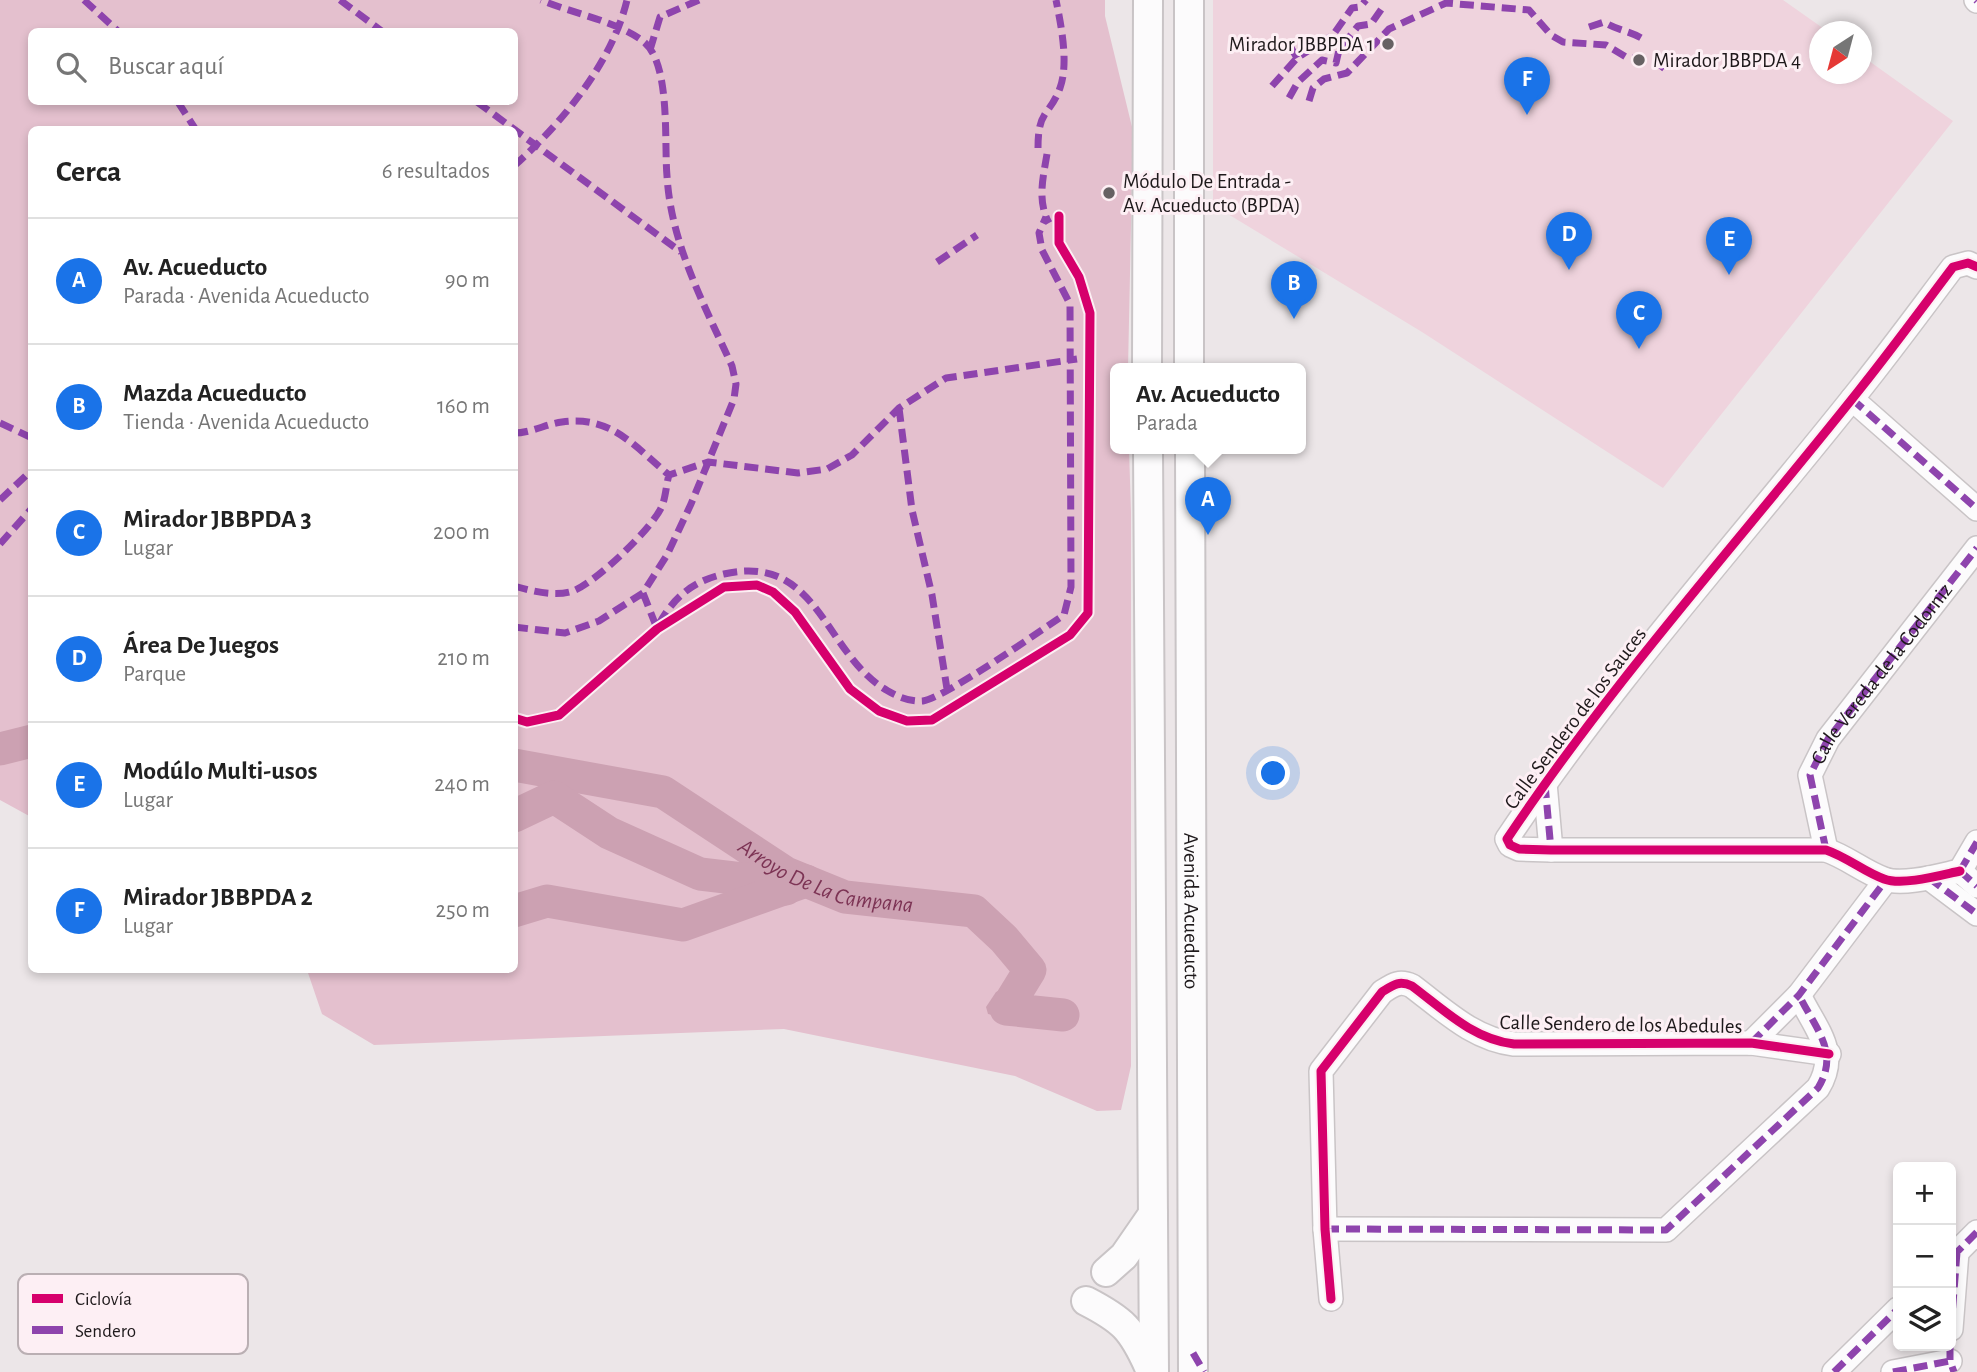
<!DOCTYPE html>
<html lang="es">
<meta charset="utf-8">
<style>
body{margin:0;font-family:"Alegreya Sans",sans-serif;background:#f2f2f2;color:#222}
.controls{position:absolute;right:21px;bottom:21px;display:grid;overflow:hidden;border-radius:10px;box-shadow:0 4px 10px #0003}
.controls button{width:63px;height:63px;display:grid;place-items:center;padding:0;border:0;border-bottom:2px solid #e0e0e0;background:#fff;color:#222;font:35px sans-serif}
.compass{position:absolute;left:1809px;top:21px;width:63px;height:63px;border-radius:50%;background:#fff;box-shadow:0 4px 10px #0003;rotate:216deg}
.you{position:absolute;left:1274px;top:774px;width:24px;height:24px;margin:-18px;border:5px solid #fff;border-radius:50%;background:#1a73e8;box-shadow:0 0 0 10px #1a73e833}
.badge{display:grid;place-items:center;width:46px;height:46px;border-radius:50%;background:#1a73e8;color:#fff;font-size:23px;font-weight:700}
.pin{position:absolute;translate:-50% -58px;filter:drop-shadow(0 2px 4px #0008)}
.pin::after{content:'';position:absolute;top:37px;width:24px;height:21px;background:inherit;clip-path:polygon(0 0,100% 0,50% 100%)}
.popup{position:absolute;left:1110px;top:363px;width:196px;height:91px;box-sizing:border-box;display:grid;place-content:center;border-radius:10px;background:#fff;filter:drop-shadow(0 2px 5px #0005);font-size:23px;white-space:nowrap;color:#767676}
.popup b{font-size:26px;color:#222}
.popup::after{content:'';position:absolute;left:50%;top:100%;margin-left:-14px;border:14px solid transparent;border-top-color:#fff}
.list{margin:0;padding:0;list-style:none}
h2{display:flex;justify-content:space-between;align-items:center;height:91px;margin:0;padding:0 28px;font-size:30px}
h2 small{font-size:23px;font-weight:400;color:#767676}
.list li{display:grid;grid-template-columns:46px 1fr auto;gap:21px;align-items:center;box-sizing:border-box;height:126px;padding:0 28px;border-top:2px solid #e0e0e0}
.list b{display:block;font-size:26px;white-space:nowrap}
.list p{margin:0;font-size:23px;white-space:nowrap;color:#767676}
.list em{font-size:23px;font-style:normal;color:#767676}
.icon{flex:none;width:38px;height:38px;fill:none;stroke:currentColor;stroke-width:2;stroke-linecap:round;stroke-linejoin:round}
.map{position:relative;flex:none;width:1977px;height:1372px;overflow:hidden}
.search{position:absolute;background:#fff;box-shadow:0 4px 10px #0003;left:28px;top:28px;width:490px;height:77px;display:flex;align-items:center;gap:18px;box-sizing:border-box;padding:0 24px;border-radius:10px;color:#767676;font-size:26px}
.panel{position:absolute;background:#fff;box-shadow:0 4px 10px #0003;left:28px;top:126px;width:490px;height:847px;border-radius:10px}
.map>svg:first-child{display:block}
.green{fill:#efd3dd}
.forest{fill:#e4c0ce;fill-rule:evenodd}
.water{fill:#cca1b2}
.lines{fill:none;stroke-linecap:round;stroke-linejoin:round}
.river{stroke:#cca1b2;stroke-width:33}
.minor-casing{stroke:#c9c4c6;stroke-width:26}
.major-casing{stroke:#c9c4c6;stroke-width:32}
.minor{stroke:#fcfbfc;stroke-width:23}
.major{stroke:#fcfbfc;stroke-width:28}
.quiet{stroke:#8e44ad;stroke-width:7;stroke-dasharray:14 7;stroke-linecap:butt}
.cycleway-casing{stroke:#fdeff4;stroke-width:13}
.cycleway{stroke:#d6006c;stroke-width:9}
.poi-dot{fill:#666163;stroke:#fdeff4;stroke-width:2.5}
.labels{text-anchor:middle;stroke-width:6;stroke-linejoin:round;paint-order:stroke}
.poi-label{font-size:21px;fill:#1e191b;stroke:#fdeff4;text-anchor:start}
.street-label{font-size:21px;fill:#1e191b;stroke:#fdeff4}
.water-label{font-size:23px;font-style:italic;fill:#7d3455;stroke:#fdeff4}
.key{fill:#fdeff4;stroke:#baafb3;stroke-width:2}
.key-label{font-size:19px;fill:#1e191b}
</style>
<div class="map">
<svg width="1977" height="1372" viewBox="0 0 1977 1372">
<rect width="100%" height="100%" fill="#ece6e8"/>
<path class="green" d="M1213 0H1783L1827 31 1820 32V74H1862V56L1953 121 1663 488 1422 332 1213 205Z"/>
<path class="forest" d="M0 0H1105V16L1133 131 1128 369H1115V449H1129L1131 512V1066L1121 1110 1097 1111 1015 1076 784 1029 374 1045 322 1014 307 970H514V130H32L31 817 0 800ZM32 32H514V102H32Z"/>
<path class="water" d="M1008 986 1011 988 1016 1003 1014 1011 1001 1017 988 1014 986 1007 996 992Z"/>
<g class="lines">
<g class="river">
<path d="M0 749 32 741"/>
<path id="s1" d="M514 765 663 792 786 873 845 897 974 911 1004 939 1030 970 1006 1009 1063 1015"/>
<path d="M514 816 554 797 609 833 700 874 751 880 786 889"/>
<path d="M514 911 547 901 683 925 806 881"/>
</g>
<g class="minor-casing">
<g id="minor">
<path d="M1976 0 1977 1"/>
<path d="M1852 399 1977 509"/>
<path d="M1545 783 1551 850"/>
<path id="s2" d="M1826 850 1810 775 1828 739 1977 548"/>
<path d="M1960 871C1941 875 1903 886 1884 879 1864 872 1847 857 1826 850H1551L1519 849 1510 845 1507 839C1613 680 1742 538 1860 389 1892 349 1922 308 1953 267L1968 263 1977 267"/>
<path d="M1960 871 1977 842"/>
<path d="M1960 871 1977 886"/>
<path d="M1929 878 1977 914"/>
<path d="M1751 1043 1799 995 1886 880"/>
<path d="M1325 1229 1666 1230 1818 1088C1840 1052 1816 1030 1799 995"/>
<path d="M1951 1258 1977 1232"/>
<path d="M1331 1299 1325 1229 1321 1071 1382 992C1393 985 1399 980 1412 986 1444 1010 1473 1039 1514 1044L1751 1043 1829 1054"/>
<path d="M1951 1329 1957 1252"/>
<path d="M1834 1372 1898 1309"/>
<path d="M1893 1372 1950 1361"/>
</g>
</g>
<g class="major-casing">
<g id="major">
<path d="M1189 0V369"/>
<path d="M1147 369 1148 0"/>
<path d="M1148 449 1154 1372"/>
<path id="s3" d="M1190 449 1193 1372"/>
<path d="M1106 1272 1124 1256 1153 1214"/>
<path d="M1086 1301C1123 1320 1132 1329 1149 1367"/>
</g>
</g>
<use href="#minor" class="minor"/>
<use href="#major" class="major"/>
<path class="quiet" d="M84 0 119 32
M340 0 383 32
M1976 0 1977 1
M1589 27 1604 22C1618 31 1632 31 1646 41
M1290 46 1297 58
M650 50 660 17 699 0
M1272 86 1297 58 1333 35 1352 8 1360 7 1366 0
M1289 98 1298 82 1322 60 1336 63 1339 50 1358 26 1371 24 1383 7
M1309 101 1313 88 1324 79 1347 73 1389 29 1446 3 1529 10 1551 35 1563 42 1606 45 1626 57 1656 62 1665 69
M178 102 196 130
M477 102 681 252
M1038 148C1038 109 1049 117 1060 88 1069 63 1061 25 1056 0
M1047 154C1043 178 1037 201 1049 223
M514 166C562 123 612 63 627 0
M937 262 977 235
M1852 399 1977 509
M899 408 912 510 932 595 947 689
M0 423 32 438
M514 433C531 433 546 424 562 422 611 415 634 446 669 475
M0 500 32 470
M0 544 32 508
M514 586C532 591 555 597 573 591 595 583 653 528 662 506 666 496 666 485 669 475L708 462 798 473 827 469 852 455 899 408 946 378 1077 359
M643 593 656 626
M659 624C674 597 693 581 724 574 819 552 824 655 888 691 898 697 911 702 923 701 946 697 1040 631 1064 615L1071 587 1070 304 1042 250 1039 233 1046 217
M514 627 565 633 599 621 643 593 667 555 691 504 734 399 736 384 732 366C704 304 671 244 667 176 664 143 671 64 644 42 620 22 571 13 541 0
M1545 784 1551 850
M1826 850 1810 775 1828 739 1977 548
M1960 871 1977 842
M1960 871 1977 886
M1929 878 1977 914
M1751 1043 1799 995 1886 880
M1325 1229 1666 1230 1818 1088C1840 1052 1816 1030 1799 995
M1952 1257 1977 1232
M1951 1329 1957 1252
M1950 1346V1361L1954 1372
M1193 1353 1204 1372
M1834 1372 1898 1309
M1893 1372 1950 1361"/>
<g class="cycleway-casing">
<path id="cycleway" d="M514 718 527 722 559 715 657 629 724 587 757 585 773 592 795 612 850 689 879 711 907 721 932 720 1070 635 1088 613 1090 313 1079 277 1059 243V216
M1960 871C1941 875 1903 886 1884 879 1864 872 1847 857 1826 850H1551L1519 849 1510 845 1507 839C1613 680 1742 538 1860 389 1892 349 1922 308 1953 267L1968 263 1977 267
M1331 1299 1325 1229 1321 1071 1382 992C1393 985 1399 980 1412 986 1444 1010 1473 1039 1514 1044L1751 1043 1829 1054"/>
</g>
<use href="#cycleway" class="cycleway"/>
</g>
<g class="poi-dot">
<circle cx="1388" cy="44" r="7"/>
<circle cx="1639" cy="60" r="7"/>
<circle cx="1109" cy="193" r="7"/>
</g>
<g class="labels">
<g class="poi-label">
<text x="1374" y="51" text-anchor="end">Mirador JBBPDA 1</text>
<text x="1653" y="67">Mirador JBBPDA 4</text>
<text x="1123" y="188">Módulo De Entrada -<tspan x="1123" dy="24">Av. Acueducto (BPDA)</tspan></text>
</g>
<g class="street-label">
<text dy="7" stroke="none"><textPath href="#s2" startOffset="201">Calle Vereda de la Codorniz</textPath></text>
<text transform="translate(1575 718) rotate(-53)" y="7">Calle Sendero de los Sauces</text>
<text dy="7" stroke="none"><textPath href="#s3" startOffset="462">Avenida Acueducto</textPath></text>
<text transform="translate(1621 1024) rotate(1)" y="7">Calle Sendero de los Abedules</text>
</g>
<g class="water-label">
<text dy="8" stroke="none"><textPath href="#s1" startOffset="338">Arroyo De La Campana</textPath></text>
</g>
</g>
<rect x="18" y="1274" width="230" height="80" rx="10" class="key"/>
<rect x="32" y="1294" width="31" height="9" fill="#d6006c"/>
<rect x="32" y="1326" width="31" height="8" fill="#8e44ad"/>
<g class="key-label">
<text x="75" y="1305">Ciclovía</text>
<text x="75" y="1337">Sendero</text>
</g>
</svg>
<div class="controls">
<button>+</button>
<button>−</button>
<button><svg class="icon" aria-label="layers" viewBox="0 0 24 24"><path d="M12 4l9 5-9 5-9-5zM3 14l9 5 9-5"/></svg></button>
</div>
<svg class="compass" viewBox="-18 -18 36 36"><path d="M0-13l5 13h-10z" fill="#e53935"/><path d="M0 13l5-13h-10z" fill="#767676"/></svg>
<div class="you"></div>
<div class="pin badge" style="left:1208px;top:535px">A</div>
<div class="popup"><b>Av. Acueducto</b>Parada</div>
<div class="pin badge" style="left:1294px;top:319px">B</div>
<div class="pin badge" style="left:1639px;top:349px">C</div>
<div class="pin badge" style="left:1569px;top:270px">D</div>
<div class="pin badge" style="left:1729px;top:275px">E</div>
<div class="pin badge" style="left:1527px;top:115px">F</div>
<div class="search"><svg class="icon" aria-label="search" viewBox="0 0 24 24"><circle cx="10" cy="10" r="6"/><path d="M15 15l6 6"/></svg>Buscar aquí</div>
<section class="panel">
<h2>Cerca<small>6 resultados</small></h2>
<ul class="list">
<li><span class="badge">A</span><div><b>Av. Acueducto</b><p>Parada · Avenida Acueducto</p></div><em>90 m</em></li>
<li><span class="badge">B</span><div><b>Mazda Acueducto</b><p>Tienda · Avenida Acueducto</p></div><em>160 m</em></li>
<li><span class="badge">C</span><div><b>Mirador JBBPDA 3</b><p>Lugar</p></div><em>200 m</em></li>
<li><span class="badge">D</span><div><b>Área De Juegos</b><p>Parque</p></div><em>210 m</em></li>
<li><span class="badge">E</span><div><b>Modúlo Multi-usos</b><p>Lugar</p></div><em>240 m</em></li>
<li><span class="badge">F</span><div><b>Mirador JBBPDA 2</b><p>Lugar</p></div><em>250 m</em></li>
</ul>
</section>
</div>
